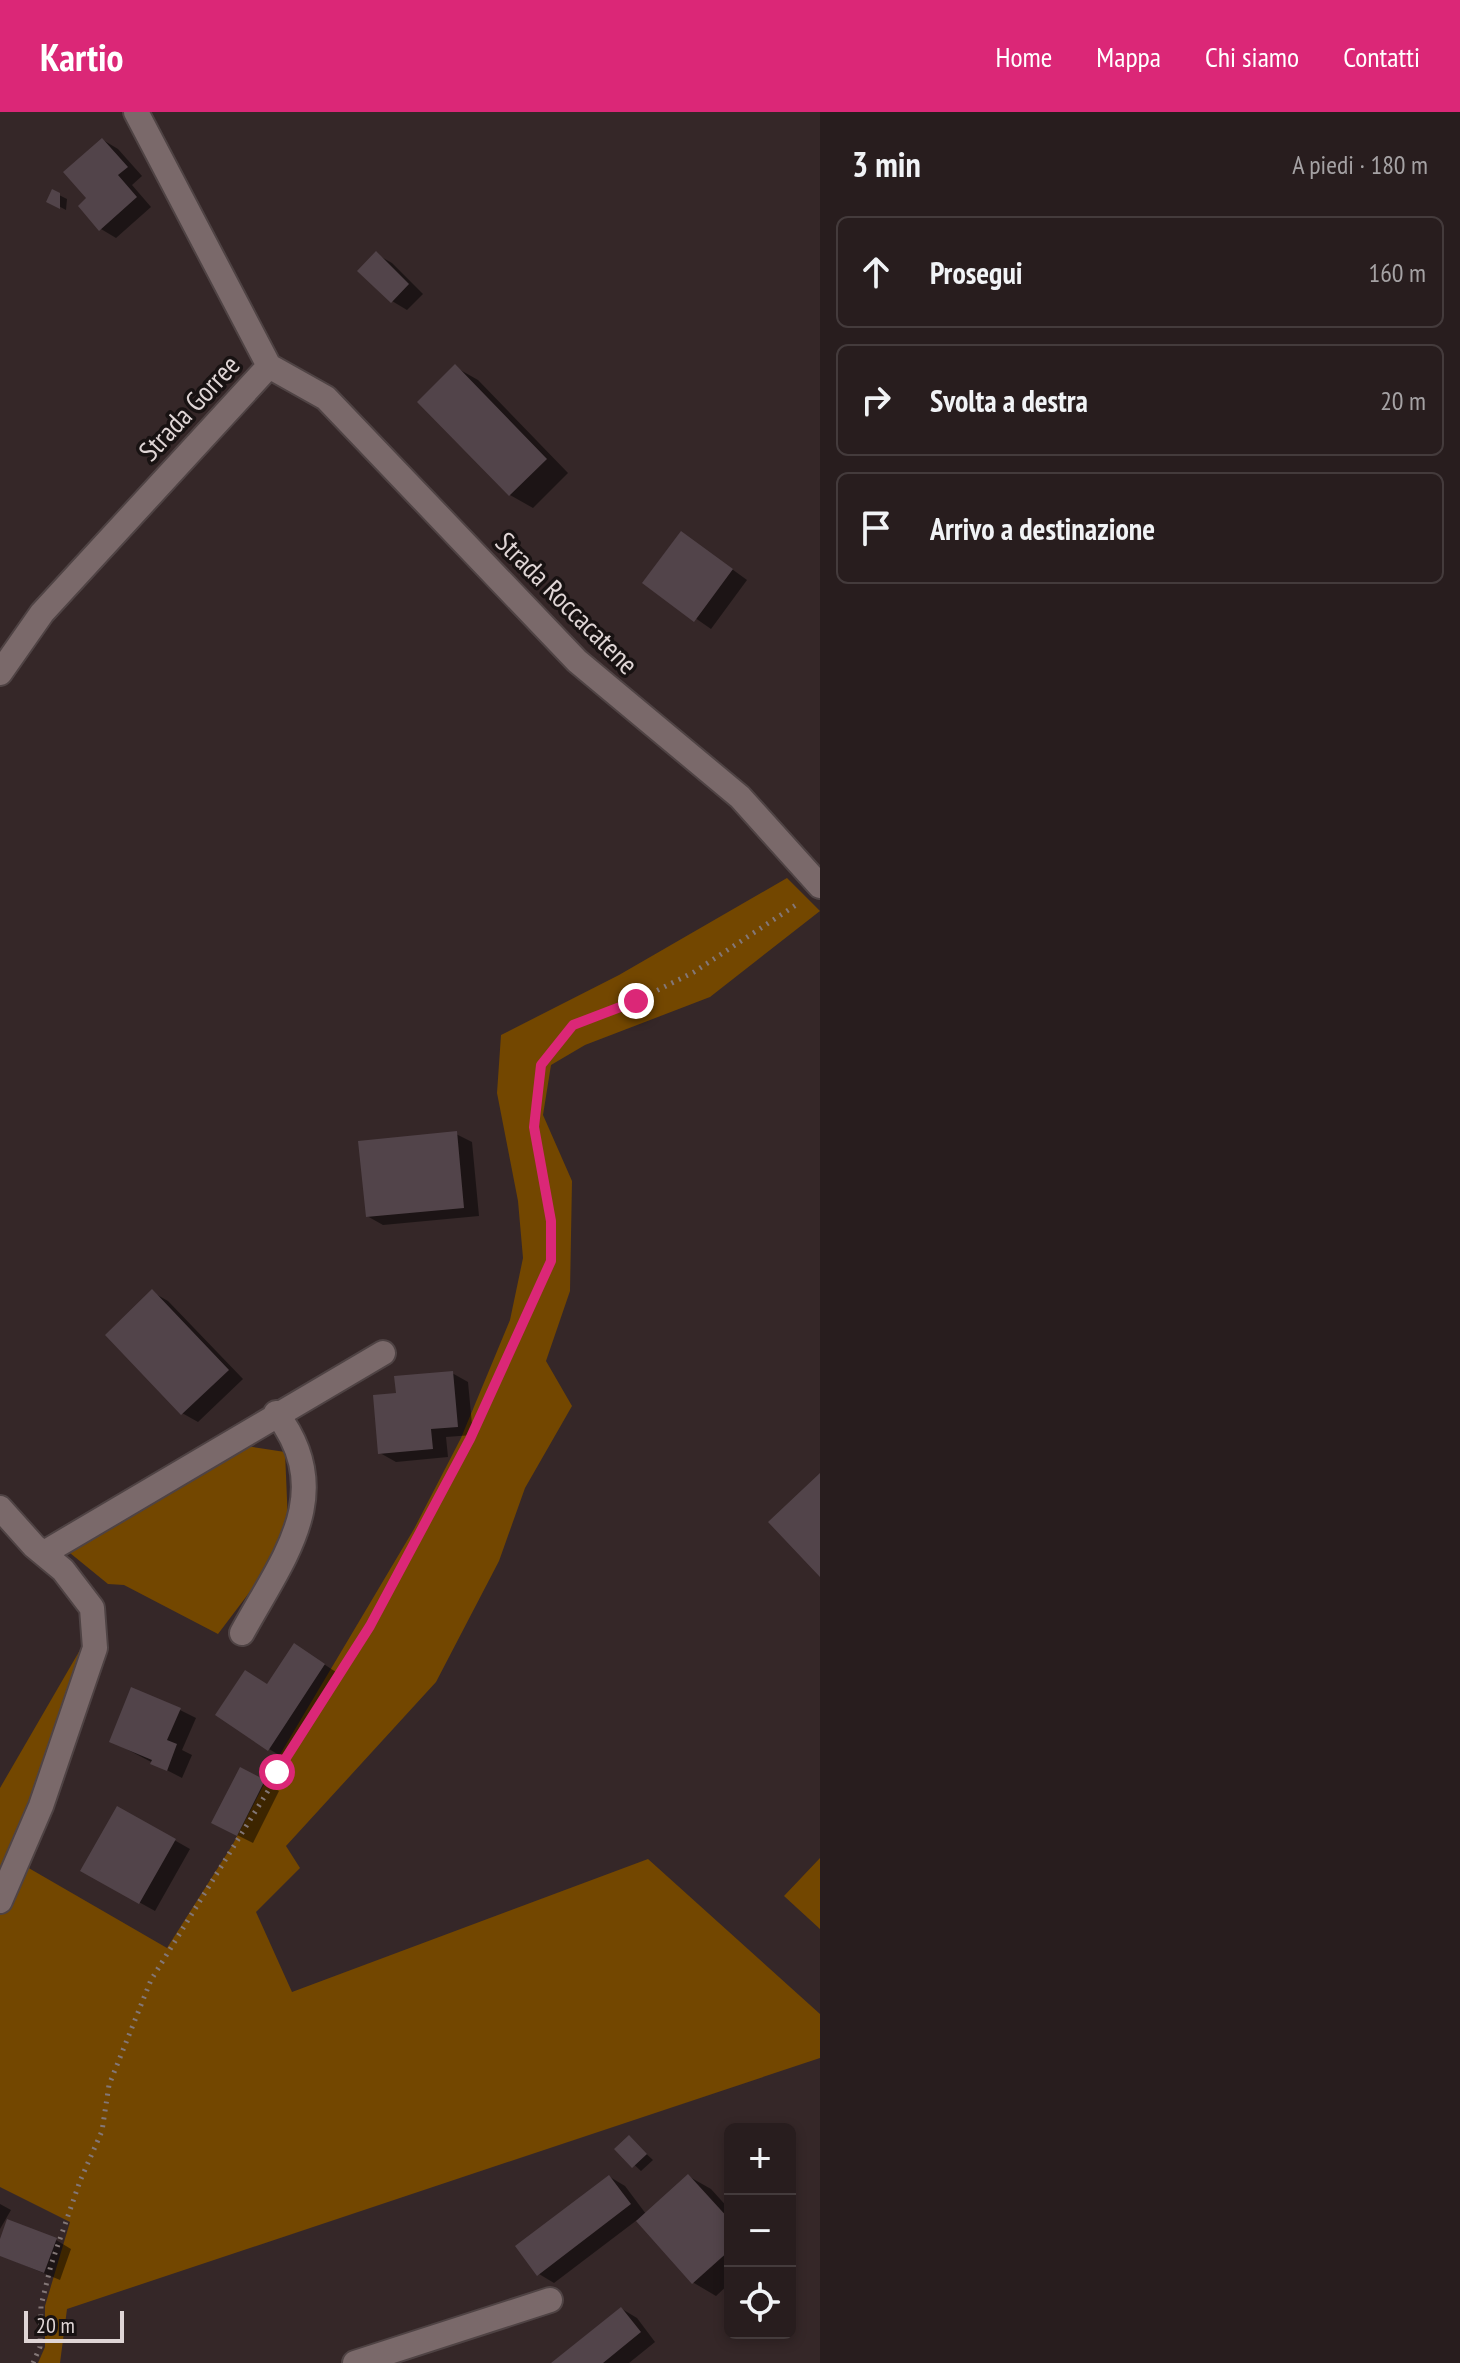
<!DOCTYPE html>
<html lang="it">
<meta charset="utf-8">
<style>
body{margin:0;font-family:"PT Sans Narrow",sans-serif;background:#302627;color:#f1f3f6}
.controls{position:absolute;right:24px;bottom:24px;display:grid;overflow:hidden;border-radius:12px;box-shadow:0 4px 12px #0003}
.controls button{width:72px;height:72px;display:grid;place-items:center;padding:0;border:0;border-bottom:2px solid #443b3c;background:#281d1e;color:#f1f3f6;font:40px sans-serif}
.scale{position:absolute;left:24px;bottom:20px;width:100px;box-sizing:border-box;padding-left:8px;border:4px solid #dfd5d5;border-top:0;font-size:22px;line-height:28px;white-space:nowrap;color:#dfd5d5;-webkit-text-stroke:6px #181212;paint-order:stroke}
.stop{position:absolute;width:24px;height:24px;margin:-18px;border:6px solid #db2777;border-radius:50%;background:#fff}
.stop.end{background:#db2777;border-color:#fff;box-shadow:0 2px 8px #0008}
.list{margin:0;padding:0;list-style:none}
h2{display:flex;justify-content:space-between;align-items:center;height:104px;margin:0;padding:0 32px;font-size:34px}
h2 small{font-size:26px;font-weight:400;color:#a5a2a4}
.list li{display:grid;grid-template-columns:52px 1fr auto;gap:24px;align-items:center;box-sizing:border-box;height:112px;margin:0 16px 16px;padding:0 16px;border:2px solid #443b3c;border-radius:12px}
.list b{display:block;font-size:30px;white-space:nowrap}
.list em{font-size:26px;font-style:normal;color:#a5a2a4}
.icon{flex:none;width:44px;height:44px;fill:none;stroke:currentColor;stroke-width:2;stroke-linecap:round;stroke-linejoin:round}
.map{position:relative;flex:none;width:820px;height:2251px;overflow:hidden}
header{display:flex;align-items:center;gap:48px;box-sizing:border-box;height:112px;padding:0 40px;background:#db2777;color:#fff}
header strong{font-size:38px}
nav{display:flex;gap:44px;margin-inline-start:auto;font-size:28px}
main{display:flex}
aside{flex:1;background:#281d1e}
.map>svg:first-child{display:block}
.green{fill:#734700}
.shadow{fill:#0007}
.building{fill:#52444a}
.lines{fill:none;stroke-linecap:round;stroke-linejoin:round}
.minor-casing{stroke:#4f4344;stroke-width:28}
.path{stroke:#837777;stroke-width:5;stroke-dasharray:2 6;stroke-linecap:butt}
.minor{stroke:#7a696a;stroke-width:24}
.route{stroke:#db2777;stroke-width:10}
.labels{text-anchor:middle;stroke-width:7;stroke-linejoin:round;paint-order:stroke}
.street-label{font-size:28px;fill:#dfd5d5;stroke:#181212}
</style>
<header>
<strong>Kartio</strong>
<nav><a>Home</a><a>Mappa</a><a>Chi siamo</a><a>Contatti</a></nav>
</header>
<main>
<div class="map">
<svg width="820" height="2251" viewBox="0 0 820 2251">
<rect width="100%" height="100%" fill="#352728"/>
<path class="green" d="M787 766 820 799 710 885 585 933 551 953 543 1003 572 1069 570 1179 546 1249 572 1294 525 1376 499 1449 436 1570 286 1734 300 1756 256 1800 292 1880 648 1747 820 1902V1946L67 2197 60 2251H38L45 2235V2194L70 2110 0 2075V1799L20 1751 167 1836 233 1732 275 1651 414 1417 461 1326 510 1208 523 1146 518 1089 497 981 501 923 619 863Z
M240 1333 285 1340 288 1411 252 1477 218 1522 124 1473 108 1472 70 1441Z
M80 1538 83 1550 0 1771V1676Z
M820 1746V1817L784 1784Z"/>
<path class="shadow" d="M103 28 118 37 142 64 132 73 151 95 116 126 101 117 89 86Z
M53 80 67 87 66 98 49 89Z
M376 142 392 151 423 182 407 198 392 189Z
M455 255 478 268 568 361 533 396 510 383Z
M696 431 747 468 711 517 645 471Z
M456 1022 472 1030 479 1104 383 1113 367 1104Z
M152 1180 168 1189 243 1267 198 1310 182 1301Z
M452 1261 468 1270 473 1323 446 1325 448 1345 396 1350 380 1341 398 1283Z
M310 1543 339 1562 284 1646 269 1637 268 1574Z
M180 1598 196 1606 182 1638 192 1643 182 1666 111 1629Z
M240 1658 279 1679 253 1731 229 1719Z
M118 1696 190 1737 155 1799 83 1759Z
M629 2026 653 2048 641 2059 617 2037Z
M688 2064 711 2077 730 2098V2171L716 2184 694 2171 637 2108 554 2171 539 2162 610 2065 625 2074 646 2102Z
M0 2092 11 2098 0 2117Z
M56 2128 71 2137 60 2168 0 2143V2132Z
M622 2197 637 2206 655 2230 629 2251H555Z"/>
<path class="building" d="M102 26 128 55 118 63 137 85 99 119 78 94 86 86 63 60Z
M52 77 60 81V97L46 90Z
M376 139 409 172 391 191 357 159Z
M455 252 547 347 509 384 417 290Z
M681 419 733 457 694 510 642 471Z
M457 1019 464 1096 366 1105 358 1029Z
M152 1177 229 1258 181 1303 105 1223Z
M453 1259 458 1315 431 1317 433 1337 378 1342 373 1283 396 1281 394 1264Z
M820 1361V1465L768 1410Z
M294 1531 325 1552 268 1639 215 1603 245 1558 267 1572Z
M131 1575 181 1596 167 1628 177 1632 167 1659 150 1652 152 1648 109 1630Z
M240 1655 265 1668 237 1724 211 1711Z
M117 1694 176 1727 139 1792 80 1759Z
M629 2023 647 2042 632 2056 614 2037Z
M688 2062 730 2108V2138L692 2172 636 2109Z
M609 2063 631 2092 537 2164 515 2134Z
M7 2107 57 2126 44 2161 0 2144V2127Z
M621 2195 641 2220 603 2251H551Z"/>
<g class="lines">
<g class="minor-casing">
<path id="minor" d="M136 0 269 254
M269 254 326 286 577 549 740 685 820 774
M0 561 42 501 269 254
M0 1396 34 1434 63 1458 92 1496 95 1536 41 1694 0 1789
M44 1441 383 1241
M242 1521C283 1446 338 1381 276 1301
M355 2251 550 2188"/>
</g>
<path class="path" d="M33 2251 40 2235 41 2194 51 2153 80 2069 102 2019 109 1973 151 1868 370 1514 470 1327 551 1149V1109L534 1015 541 953 573 913 636 889 694 860 799 791"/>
<use href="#minor" class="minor"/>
</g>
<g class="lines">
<path class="route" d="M277 1660 370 1514 470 1327 551 1149V1109L534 1015 541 953 573 913 636 889"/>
</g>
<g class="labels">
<g class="street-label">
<text transform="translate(189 296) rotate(-47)" y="10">Strada Gorree</text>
<text transform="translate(567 491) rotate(45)" y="10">Strada Roccacatene</text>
</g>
</g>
</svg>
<div class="controls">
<button>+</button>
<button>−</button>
<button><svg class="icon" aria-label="locate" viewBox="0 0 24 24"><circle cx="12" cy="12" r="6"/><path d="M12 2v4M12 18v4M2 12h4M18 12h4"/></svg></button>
</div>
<div class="scale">20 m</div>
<div class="stop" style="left:277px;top:1660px"></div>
<div class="stop end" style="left:636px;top:889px"></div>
</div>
<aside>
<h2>3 min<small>A piedi · 180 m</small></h2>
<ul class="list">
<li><svg class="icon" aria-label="ahead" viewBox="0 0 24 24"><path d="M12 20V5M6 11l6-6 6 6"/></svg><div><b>Prosegui</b></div><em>160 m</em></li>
<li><svg class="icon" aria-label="right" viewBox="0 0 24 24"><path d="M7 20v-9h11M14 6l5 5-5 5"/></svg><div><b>Svolta a destra</b></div><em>20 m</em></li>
<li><svg class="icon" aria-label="arrive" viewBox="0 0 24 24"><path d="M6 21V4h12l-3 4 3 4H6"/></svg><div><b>Arrivo a destinazione</b></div></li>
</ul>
</aside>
</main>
